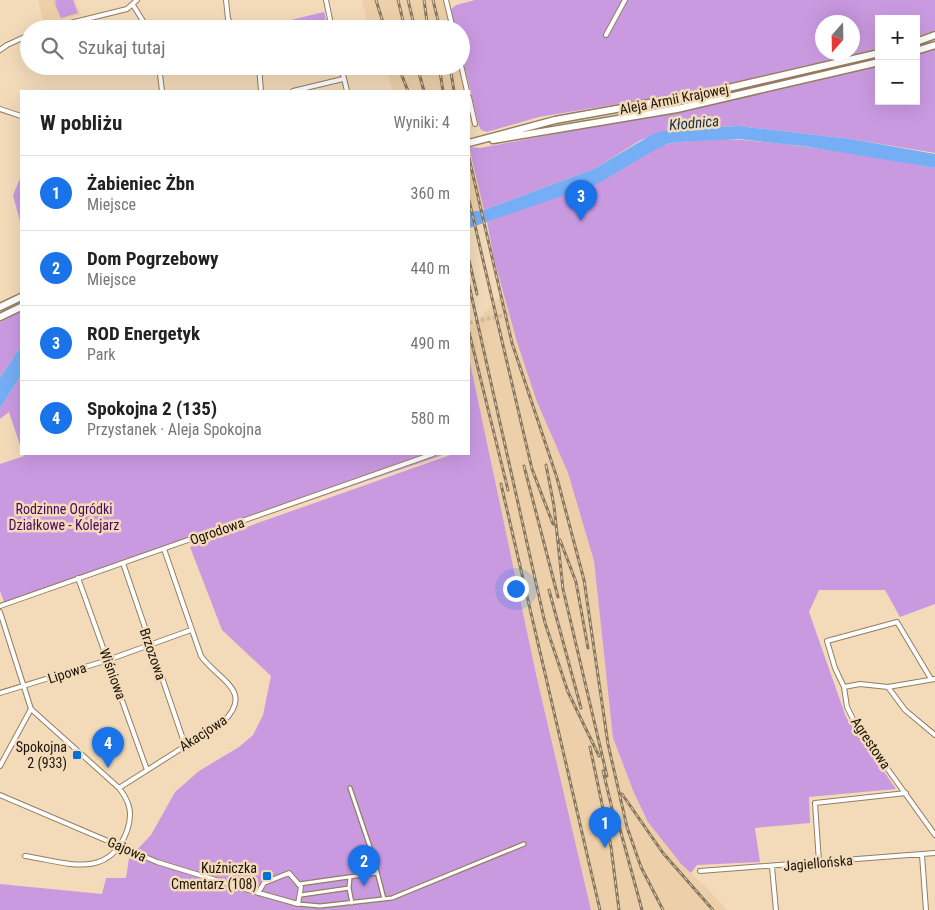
<!DOCTYPE html>
<html lang="pl">
<meta charset="utf-8">
<style>
body{margin:0;font-family:"Roboto Condensed",sans-serif;background:#f6f6f6;color:#222}
.controls{position:absolute;right:15px;top:15px;display:grid;overflow:hidden;border-radius:0px;box-shadow:0 5px 20px #0002}
.controls button{width:45px;height:45px;display:grid;place-items:center;padding:0;border:0;border-bottom:1px solid #e0e0e0;background:#fff;color:#222;font:25px sans-serif}
.compass{position:absolute;left:815px;top:15px;width:45px;height:45px;border-radius:50%;background:#fff;box-shadow:0 5px 20px #0002;rotate:200deg}
.you{position:absolute;left:515px;top:588px;width:18px;height:18px;margin:-12px;border:4px solid #fff;border-radius:50%;background:#1a73e8;box-shadow:0 0 0 8px #1a73e833}
.badge{display:grid;place-items:center;width:32px;height:32px;border-radius:50%;background:#1a73e8;color:#fff;font-size:16px;font-weight:700}
.pin{position:absolute;translate:-50% -41px;filter:drop-shadow(0 1px 2px #0008)}
.pin::after{content:'';position:absolute;top:26px;width:18px;height:15px;background:inherit;clip-path:polygon(0 0,100% 0,50% 100%)}
.list{margin:0;padding:0;list-style:none}
h2{display:flex;justify-content:space-between;align-items:center;height:65px;margin:0;padding:0 20px;font-size:21px}
h2 small{font-size:16px;font-weight:400;color:#767676}
.list li{display:grid;grid-template-columns:32px 1fr auto;gap:15px;align-items:center;box-sizing:border-box;height:75px;padding:0 20px;border-top:1px solid #e0e0e0}
.list b{display:block;font-size:19px;white-space:nowrap}
.list p{margin:0;font-size:16px;white-space:nowrap;color:#767676}
.list em{font-size:16px;font-style:normal;color:#767676}
.icon{flex:none;width:28px;height:28px;fill:none;stroke:currentColor;stroke-width:2;stroke-linecap:round;stroke-linejoin:round}
.map{position:relative;flex:none;width:935px;height:910px;overflow:hidden}
.search{position:absolute;background:#fff;box-shadow:0 5px 20px #0002;left:20px;top:20px;width:450px;height:55px;display:flex;align-items:center;gap:12px;box-sizing:border-box;padding:0 18px;border-radius:28px;color:#767676;font-size:19px}
.panel{position:absolute;background:#fff;box-shadow:0 5px 20px #0002;left:20px;top:90px;width:450px;height:365px;border-radius:0px}
.map>svg:first-child{display:block}
.built{fill:#edd0a9}
.green{fill:#ca9ae1;fill-rule:evenodd}
.water{fill:#75aef5}
.lines{fill:none;stroke-linecap:round;stroke-linejoin:round}
.minor-tunnel{stroke:#d3bd9f;stroke-width:4;stroke-dasharray:4 2;stroke-linecap:butt}
.pedestrian-casing{stroke:#947d5f;stroke-width:5.5}
.minor-casing{stroke:#947d5f;stroke-width:6}
.primary-casing{stroke:#947d5f;stroke-width:9}
.pedestrian{stroke:#fff;stroke-width:3}
.minor{stroke:#fff;stroke-width:4}
.primary{stroke:#fff;stroke-width:6}
.rail-casing{stroke:#877760;stroke-width:3}
.rail{stroke:#f3dbba;stroke-width:1;stroke-dasharray:4;stroke-linecap:butt}
.poi-dot{fill:#0171d8;stroke:#f3dbba;stroke-width:2}
.labels{text-anchor:middle;stroke-width:5;stroke-linejoin:round;paint-order:stroke}
.street-label{font-size:14px;fill:#1b1307;stroke:#f3dbba}
.park-label{font-size:14px;fill:#490660;stroke:#f3dbba}
.poi-label{font-size:14px;fill:#1b1307;stroke:#f3dbba;text-anchor:end}
.water-label{font-size:15px;font-style:italic;fill:#112e51;stroke:#f3dbba}
</style>
<div class="map">
<svg width="935" height="910" viewBox="0 0 935 910">
<rect width="100%" height="100%" fill="#f3dbba"/>
<path class="built" d="M38 0H75L81 15 44 25Z
M362 0H443L450 29H369Z
M385 66H458L464 91H393Z
M469 147 484 210 469 212Z
M504 292 537 402 568 473 594 561 613 738 634 793 648 822 681 864 703 884 727 910H591L536 674 469 358V329Z"/>
<path class="green" d="M53 0 57 6 55 0H73L78 13 61 18Z
M475 0H935V30L916 37V19H879V48L872 50 696 91 539 117 487 132 481 130 479 126 461 52V29H456L451 9 456 5ZM822 22H852V52H822Z
M324 12 328 29H253Z
M935 48V153L851 139 739 126 667 130 641 140 594 169 484 210 469 147 480 148 698 107 879 65V101H916V54Z
M725 139C796 143 865 156 935 168V604L900 617 885 590H819L809 612 846 717 896 789 809 797 810 823 755 828 760 862 697 865 691 873 681 864 648 822 634 793 613 738 594 561 568 473 537 402 517 342 494 259 487 222 558 194 658 146 679 142Z
M21 176V225L13 195Z
M21 311V346L0 378V322Z
M469 358 536 674 591 910H0V884L102 894 106 878H126L129 858 151 835 175 792 199 771 239 747 253 735 263 715 271 676 222 630 190 547 453 454H469Z
M21 376V448L9 412 0 419V408Z
M23 454H446L7 604 4 602 0 591V464L24 456Z"/>
<path class="water" d="M739 126 851 139 935 154V168L802 146 738 139 679 142 667 144 653 151 597 184 469 228V212L484 210 594 169 653 134 667 130Z
M21 346V376L0 408V378Z"/>
<g class="lines">
<path class="minor-tunnel" d="M469 323 510 314"/>
<g class="pedestrian-casing">
<path id="pedestrian" d="M350 788 373 856 384 899
M350 877 349 888 352 903
M299 884 377 873
M301 895 349 888
M298 904 320 906 392 898 524 844"/>
</g>
<g class="minor-casing">
<path id="minor" d="M226 0 228 19 235 29
M326 0 332 29
M446 0 453 29
M133 5 148 29
M46 29 127 9 137 0
M606 35 625 0
M0 50 7 45 29 35
M461 65 467 91
M159 66 162 91
M259 66 261 91
M341 66 347 91
M293 91 343 79
M469 97 475 124
M0 109 21 116
M123 563 185 745
M78 578 147 770
M0 606 433 454
M0 612 31 709 119 788C130 802 133 814 127 831 108 881 66 862 25 856
M931 679 897 622 827 641 835 668 844 687 847 707 856 725 935 835
M844 687 860 684 888 687 935 679
M888 687 905 710 935 735
M0 693 108 660 191 630
M0 766 31 709
M119 788 223 722C255 691 218 680 201 656L164 549
M0 795 157 862 245 889 298 904 301 887 289 873 264 883 258 893
M922 855 926 910
M819 862 815 803 906 793
M772 867 776 910
M700 871 935 853"/>
</g>
<g class="primary-casing">
<path id="primary" d="M916 42 935 35
M916 51 935 45
M493 140 677 109 879 62
M469 143 555 120 711 92 879 53
M0 307 21 297
M0 317 21 307"/>
</g>
<use href="#pedestrian" class="pedestrian"/>
<use href="#minor" class="minor"/>
<use href="#primary" class="primary"/>
<g class="rail-casing">
<path id="rail" d="M376 0 385 29
M398 0 405 29
M408 0 415 29
M424 0 428 29
M433 0 440 29
M398 66 408 91
M417 66 424 91
M439 66 443 91
M450 66 454 91
M469 158 512 343 557 478 584 580 608 744 627 827 641 867 663 910
M469 200 532 469 553 524
M469 260 477 294
M469 285 545 623 568 692 599 756
M469 332 508 490
M546 465 554 506 563 589 607 776
M524 466 558 597
M501 484 600 910
M560 540 576 582 588 648
M549 590 581 708
M590 747 611 847 619 910
M603 771 616 825
M622 794 663 853 713 910
M617 818 642 910"/>
</g>
<use href="#rail" class="rail"/>
</g>
<g class="poi-dot">
<rect x="72" y="750" width="10" height="10" rx="2.5"/>
<rect x="262" y="871" width="10" height="10" rx="2.5"/>
</g>
<g class="labels">
<g class="street-label">
<text transform="translate(674 99) rotate(-11)" y="5">Aleja Armii Krajowej</text>
<text transform="translate(217 531) rotate(-19)" y="5">Ogrodowa</text>
<text transform="translate(153 654) rotate(71)" y="5">Brzozowa</text>
<text transform="translate(67 673) rotate(-18)" y="5">Lipowa</text>
<text transform="translate(113 674) rotate(70)" y="5">Wiśniowa</text>
<text transform="translate(203 733) rotate(-33)" y="5">Akacjowa</text>
<text transform="translate(871 743) rotate(56)" y="5">Agrestowa</text>
<text transform="translate(127 849) rotate(24)" y="5">Gajowa</text>
<text transform="translate(818 863) rotate(-5)" y="5">Jagiellońska</text>
</g>
<g class="park-label">
<text x="64" y="514">Rodzinne Ogródki<tspan x="64" dy="16">Działkowe - Kolejarz</tspan></text>
</g>
<g class="poi-label">
<text x="67" y="752">Spokojna<tspan x="67" dy="16">2 (933)</tspan></text>
<text x="257" y="873">Kuźniczka<tspan x="257" dy="16">Cmentarz (108)</tspan></text>
</g>
<g class="water-label">
<text transform="translate(694 123) rotate(-5)" y="5">Kłodnica</text>
</g>
</g>
</svg>
<div class="controls">
<button>+</button>
<button>−</button>
</div>
<svg class="compass" viewBox="-18 -18 36 36"><path d="M0-13l5 13h-10z" fill="#e53935"/><path d="M0 13l5-13h-10z" fill="#767676"/></svg>
<div class="you"></div>
<div class="pin badge" style="left:605px;top:848px">1</div>
<div class="pin badge" style="left:364px;top:886px">2</div>
<div class="pin badge" style="left:581px;top:221px">3</div>
<div class="pin badge" style="left:108px;top:768px">4</div>
<div class="search"><svg class="icon" aria-label="search" viewBox="0 0 24 24"><circle cx="10" cy="10" r="6"/><path d="M15 15l6 6"/></svg>Szukaj tutaj</div>
<section class="panel">
<h2>W pobliżu<small>Wyniki: 4</small></h2>
<ul class="list">
<li><span class="badge">1</span><div><b>Żabieniec Żbn</b><p>Miejsce</p></div><em>360 m</em></li>
<li><span class="badge">2</span><div><b>Dom Pogrzebowy</b><p>Miejsce</p></div><em>440 m</em></li>
<li><span class="badge">3</span><div><b>ROD Energetyk</b><p>Park</p></div><em>490 m</em></li>
<li><span class="badge">4</span><div><b>Spokojna 2 (135)</b><p>Przystanek · Aleja Spokojna</p></div><em>580 m</em></li>
</ul>
</section>
</div>
